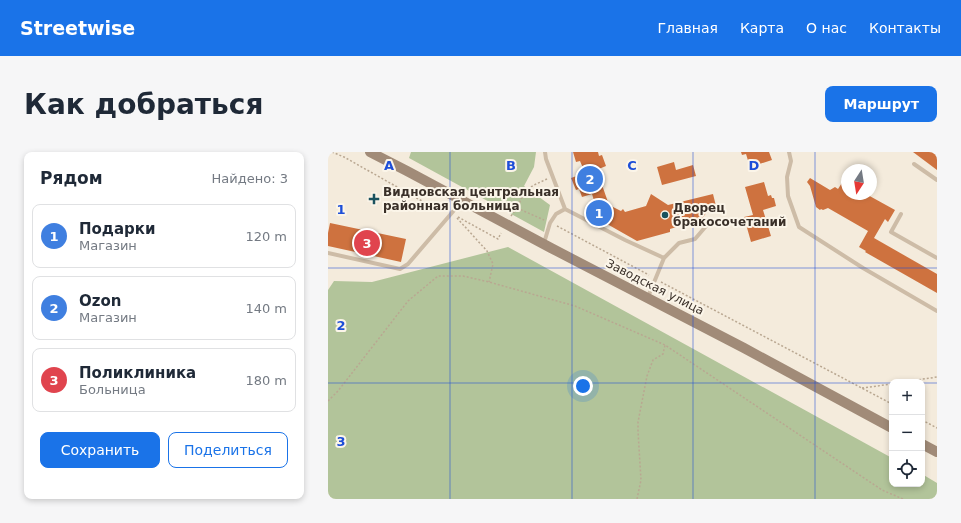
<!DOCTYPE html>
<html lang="ru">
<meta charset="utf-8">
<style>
body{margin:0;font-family:"DejaVu Sans",sans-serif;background:#f6f6f7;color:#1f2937}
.controls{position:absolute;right:12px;bottom:12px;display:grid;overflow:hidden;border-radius:8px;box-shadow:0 2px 6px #0003}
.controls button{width:36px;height:36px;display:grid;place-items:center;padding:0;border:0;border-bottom:1px solid #e0e1e3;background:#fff;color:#1f2937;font:20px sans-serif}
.compass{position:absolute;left:513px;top:12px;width:36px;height:36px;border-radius:50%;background:#fff;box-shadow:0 2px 6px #0003;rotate:192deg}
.you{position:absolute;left:255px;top:234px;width:14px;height:14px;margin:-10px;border:3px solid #fff;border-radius:50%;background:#1a73e8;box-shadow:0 0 0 6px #1a73e833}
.badge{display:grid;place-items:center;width:26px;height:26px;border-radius:50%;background:#1a73e8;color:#fff;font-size:13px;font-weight:700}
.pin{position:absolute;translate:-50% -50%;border:2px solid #fff;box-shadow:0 1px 4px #0006}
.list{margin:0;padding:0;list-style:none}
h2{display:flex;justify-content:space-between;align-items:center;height:52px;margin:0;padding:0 16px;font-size:17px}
h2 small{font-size:13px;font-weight:400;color:#747a83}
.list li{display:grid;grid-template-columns:26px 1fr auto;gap:12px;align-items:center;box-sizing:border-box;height:64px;margin:0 8px 8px;padding:0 8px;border:1px solid #e0e1e3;border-radius:8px}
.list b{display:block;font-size:15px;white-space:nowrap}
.list p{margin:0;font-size:13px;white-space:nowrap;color:#747a83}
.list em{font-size:13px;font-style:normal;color:#747a83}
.actions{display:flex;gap:8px;padding:12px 16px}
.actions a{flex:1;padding:9px 0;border:1px solid #1a73e8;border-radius:8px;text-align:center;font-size:14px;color:#1a73e8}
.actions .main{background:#1a73e8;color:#fff}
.icon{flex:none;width:22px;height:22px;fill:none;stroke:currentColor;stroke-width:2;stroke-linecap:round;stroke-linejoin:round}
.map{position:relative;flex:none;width:609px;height:347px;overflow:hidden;border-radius:8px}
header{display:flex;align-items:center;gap:24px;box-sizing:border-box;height:56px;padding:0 20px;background:#1a73e8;color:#fff}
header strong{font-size:19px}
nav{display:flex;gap:22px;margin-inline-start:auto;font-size:14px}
.intro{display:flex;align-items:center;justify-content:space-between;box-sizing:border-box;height:96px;padding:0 24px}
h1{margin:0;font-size:28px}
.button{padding:10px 18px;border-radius:8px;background:#1a73e8;color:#fff;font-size:14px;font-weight:700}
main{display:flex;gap:24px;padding:0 24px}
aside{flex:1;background:#fff;border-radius:8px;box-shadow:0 2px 6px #0003}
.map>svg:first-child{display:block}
.green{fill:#b2c49a}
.building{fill:#ce723f}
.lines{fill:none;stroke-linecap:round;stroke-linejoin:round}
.path{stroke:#b9a791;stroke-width:1.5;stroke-dasharray:2 2;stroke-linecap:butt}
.lane{stroke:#cdbca7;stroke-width:4}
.secondary{stroke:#a18b78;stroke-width:10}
.grid{fill:none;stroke:#1d4ed8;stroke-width:1;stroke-opacity:0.55}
.poi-dot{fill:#1a525e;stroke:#fbf5e9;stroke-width:1.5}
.labels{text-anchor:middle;stroke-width:4;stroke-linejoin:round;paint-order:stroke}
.poi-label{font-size:12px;font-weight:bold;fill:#392f28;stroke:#fbf5e9;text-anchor:start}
.street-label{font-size:12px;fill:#392f28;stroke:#fbf5e9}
.grid-label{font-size:13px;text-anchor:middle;font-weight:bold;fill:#1d4ed8;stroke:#fbf5e9;stroke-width:4;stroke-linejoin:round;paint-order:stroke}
</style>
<header>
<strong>Streetwise</strong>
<nav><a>Главная</a><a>Карта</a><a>О нас</a><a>Контакты</a></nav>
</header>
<div class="intro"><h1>Как добраться</h1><a class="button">Маршрут</a></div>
<main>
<aside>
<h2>Рядом<small>Найдено: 3</small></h2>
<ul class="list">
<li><span class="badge" style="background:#3f7fe0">1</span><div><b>Подарки</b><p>Магазин</p></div><em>120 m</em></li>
<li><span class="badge" style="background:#3f7fe0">2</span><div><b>Ozon</b><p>Магазин</p></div><em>140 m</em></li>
<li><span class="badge" style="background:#e0444e">3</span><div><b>Поликлиника</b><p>Больница</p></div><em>180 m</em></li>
</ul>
<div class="actions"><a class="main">Сохранить</a><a>Поделиться</a></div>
</aside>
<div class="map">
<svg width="609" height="347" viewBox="0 0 609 347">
<rect width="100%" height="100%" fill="#f4ebdc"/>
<path class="green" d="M83 0H208L206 15 196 34 222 53 216 80 81 6Z
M180 95 564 306V332H594V322L609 331V347H0V138L6 129 44 130Z"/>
<path class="building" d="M245 0H270L271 4 274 3 278 14 266 19 270 31 273 30 281 53 293 59 295 57 297 60 318 54 323 42 340 53 385 42 389 58 378 61 372 71 368 69 342 77V80L309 89 272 68 264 42 254 45 251 37 248 38 243 26 257 21 252 9 248 10Z
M413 0H441L444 8 422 15 418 2 414 3Z
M585 0H609V18Z
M346 10 348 18 365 13 368 24 334 33 329 15Z
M482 26 502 38 507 35 510 37 517 26 519 27V42H538L567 58 560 70 557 67 546 86 609 122V141L537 100 538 99 531 95 540 79 500 56 495 58 493 57 492 58 488 55 482 34 479 30Z
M436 30 440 44 443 43 444 46H446L448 54 435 58 443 84 423 90 416 65 425 63 417 35Z
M2 71 78 87 73 110 0 94V81Z"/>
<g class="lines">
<path class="path" d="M4 0 16 5 94 49 117 59
M189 56 216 68
M183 64 189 56 197 39 206 33 219 27
M130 65 170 87 173 81
M129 66 159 99 165 112 161 130
M229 74 321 123
M333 130 564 252
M575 230 609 225
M534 236 564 232
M0 249 10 239 80 149 110 124H135L161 130 247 154 337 193 554 338 575 347
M594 268 609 276
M309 347 313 328 310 279V270L319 224 325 208 335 202 337 193"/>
<path class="lane" d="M217 0 218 7 237 57 297 88 336 106 320 145
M461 0 463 9 459 25 460 44 471 75 535 116 609 159
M586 12 609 28
M573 62 563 80 609 106
M216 91 222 71 228 62 237 57
M0 101 72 117 80 112 134 49
M336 106 351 91 367 87 379 73 384 71"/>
<path class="secondary" d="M42 0 79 19 223 96 416 196 564 276
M594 292 609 300"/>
</g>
<path class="grid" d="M122 0V347M244 0V347M365 0V347M487 0V347M0 116H609M0 231H564M594 231H609"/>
<g class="poi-dot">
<path d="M44 41h4v4h4v4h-4v4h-4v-4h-4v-4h4z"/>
<circle cx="337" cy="63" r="4"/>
</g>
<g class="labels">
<g class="poi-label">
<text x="55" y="44">Видновская центральная<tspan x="55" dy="14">районная больница</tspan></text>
<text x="345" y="60">Дворец<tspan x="345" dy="14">бракосочетаний</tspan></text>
</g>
<g class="street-label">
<text transform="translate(327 135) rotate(27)" y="4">Заводская улица</text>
</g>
</g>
<g class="grid-label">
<text x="61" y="18">A</text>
<text x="183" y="18">B</text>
<text x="304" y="18">C</text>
<text x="426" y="18">D</text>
<text x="13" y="62">1</text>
<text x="13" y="178">2</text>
<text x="13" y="294">3</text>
</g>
</svg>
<div class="controls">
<button>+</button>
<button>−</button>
<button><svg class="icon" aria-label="locate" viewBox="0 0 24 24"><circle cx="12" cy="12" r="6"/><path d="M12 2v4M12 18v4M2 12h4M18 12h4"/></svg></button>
</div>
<svg class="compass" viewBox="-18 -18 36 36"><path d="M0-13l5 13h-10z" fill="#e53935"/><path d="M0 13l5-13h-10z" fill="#747a83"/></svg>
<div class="you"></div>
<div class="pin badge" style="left:271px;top:61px;background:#3f7fe0">1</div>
<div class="pin badge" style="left:262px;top:27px;background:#3f7fe0">2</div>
<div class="pin badge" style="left:39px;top:91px;background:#e0444e">3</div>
</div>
</main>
